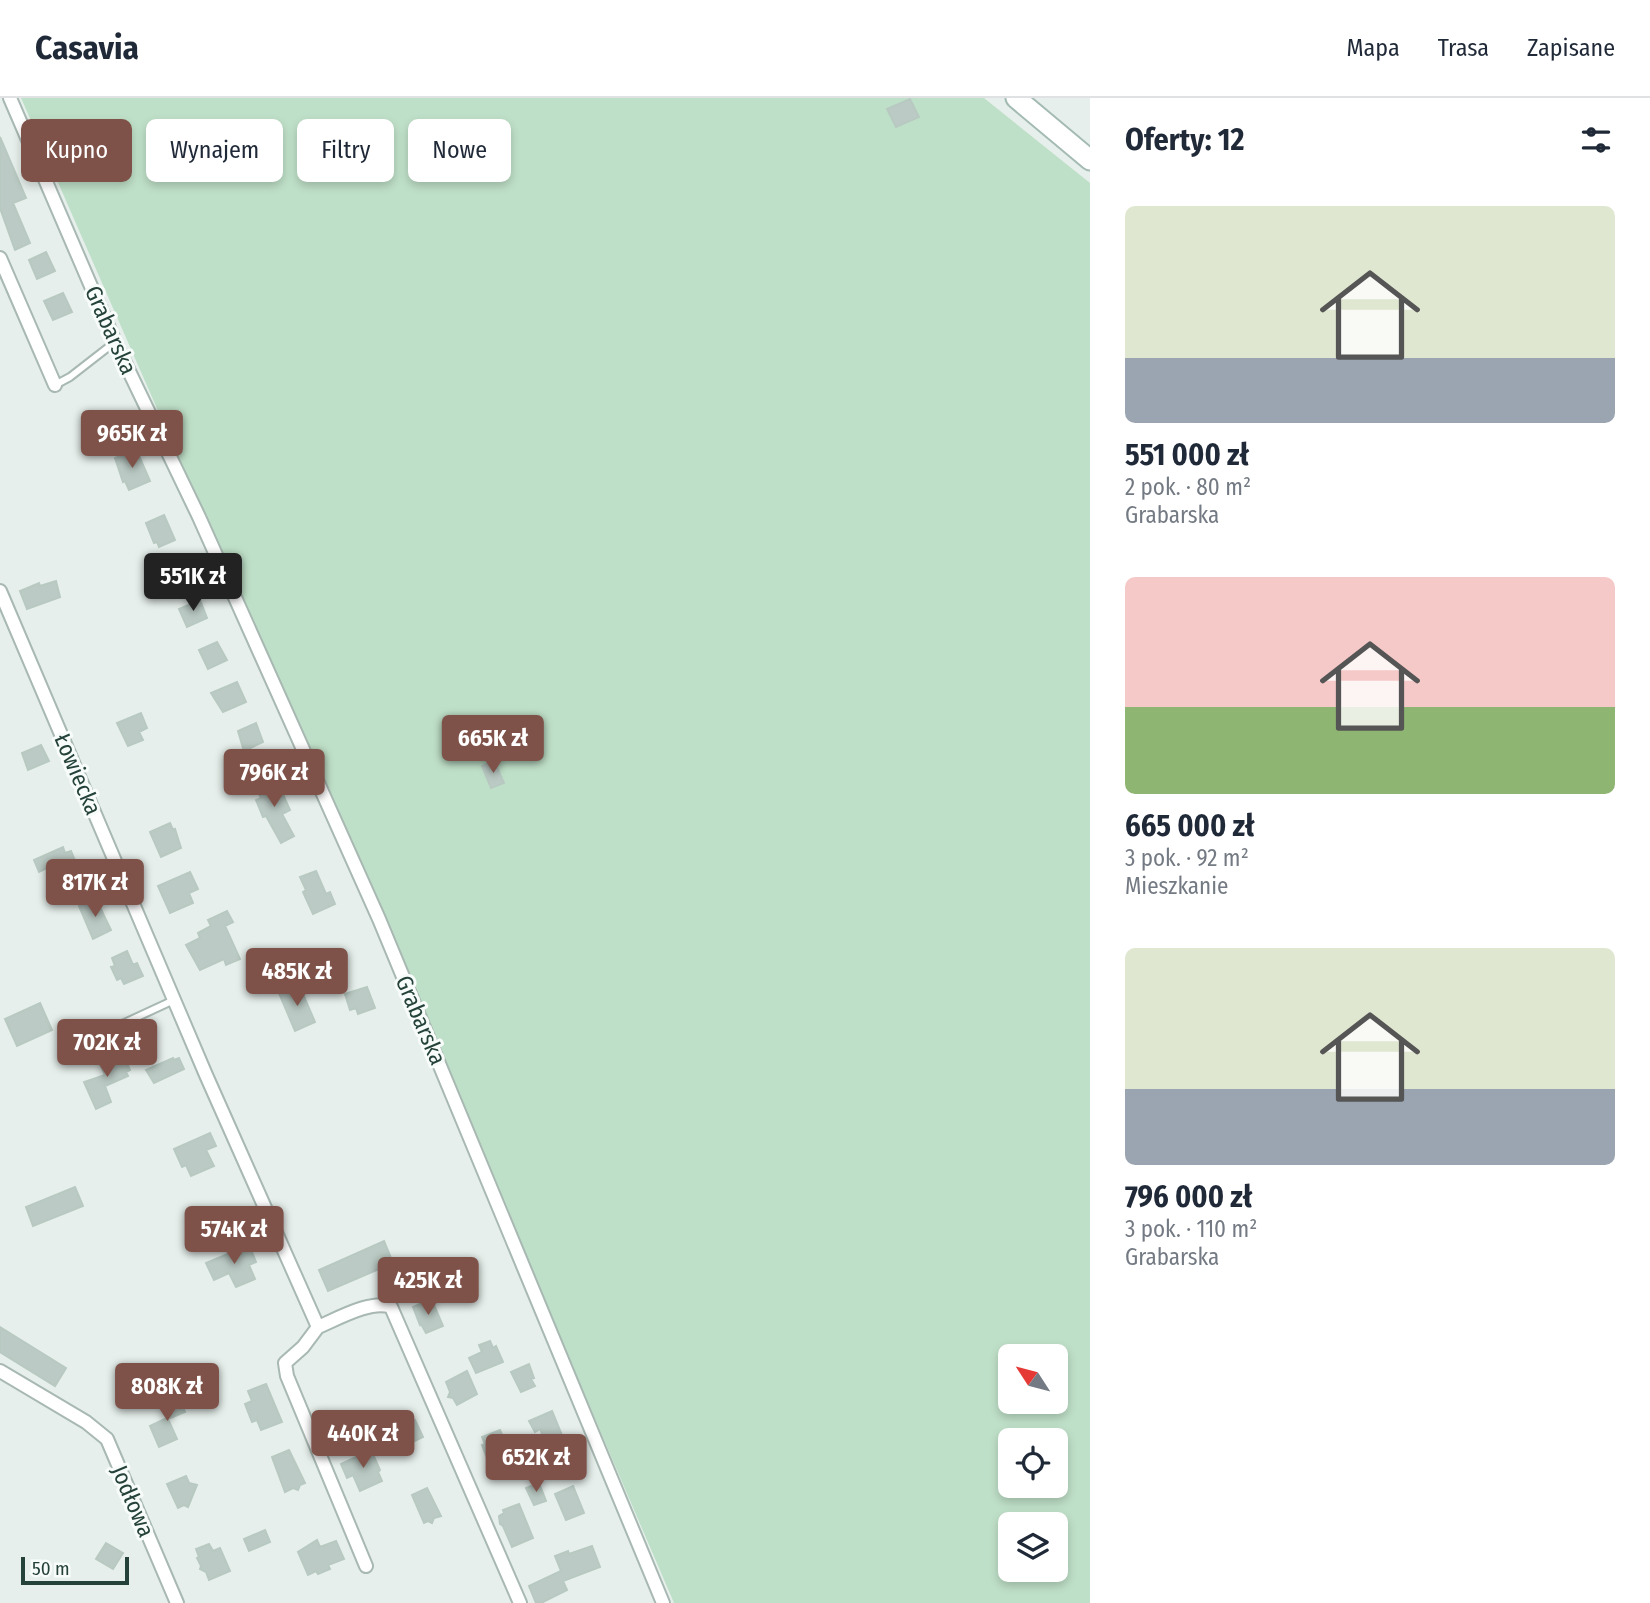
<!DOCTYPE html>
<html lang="pl">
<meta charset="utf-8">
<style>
:root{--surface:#fff;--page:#f6f6f7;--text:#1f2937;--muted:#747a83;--line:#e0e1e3;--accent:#7f5249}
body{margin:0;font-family:"Fira Sans Condensed",sans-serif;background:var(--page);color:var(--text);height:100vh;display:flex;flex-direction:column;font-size:26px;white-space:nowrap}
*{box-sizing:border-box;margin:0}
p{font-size:23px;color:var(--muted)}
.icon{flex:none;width:38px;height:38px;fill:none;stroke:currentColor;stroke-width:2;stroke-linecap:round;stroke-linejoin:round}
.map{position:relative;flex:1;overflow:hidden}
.panel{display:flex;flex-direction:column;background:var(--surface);width:560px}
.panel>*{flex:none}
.guide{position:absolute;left:21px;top:21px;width:665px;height:63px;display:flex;gap:14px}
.needle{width:46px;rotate:306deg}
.fabs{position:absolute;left:998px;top:1246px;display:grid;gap:14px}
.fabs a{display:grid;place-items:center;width:70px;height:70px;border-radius:10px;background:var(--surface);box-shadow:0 4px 10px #0003;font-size:35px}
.scale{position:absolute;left:21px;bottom:18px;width:108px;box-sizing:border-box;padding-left:7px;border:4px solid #24423a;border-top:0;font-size:19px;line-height:24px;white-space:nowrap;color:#24423a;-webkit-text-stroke:5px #f7fbf9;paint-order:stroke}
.price{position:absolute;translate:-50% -60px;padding:0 16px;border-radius:7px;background:var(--accent);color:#fff;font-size:23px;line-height:46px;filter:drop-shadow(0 2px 4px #0008)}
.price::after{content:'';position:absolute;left:50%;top:42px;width:21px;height:16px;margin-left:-10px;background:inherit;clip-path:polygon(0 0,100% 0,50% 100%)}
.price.active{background:#222;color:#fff}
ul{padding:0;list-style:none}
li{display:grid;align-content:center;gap:14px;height:371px;padding:0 35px}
li span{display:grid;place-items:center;height:217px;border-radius:10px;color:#555}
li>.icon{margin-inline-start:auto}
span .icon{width:126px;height:126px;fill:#fffc;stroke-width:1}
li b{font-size:30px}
h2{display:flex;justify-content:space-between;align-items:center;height:84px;padding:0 35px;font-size:30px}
.pill{padding:0 24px;border-radius:10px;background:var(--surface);box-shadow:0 4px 10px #0003;font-size:24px;line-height:63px}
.pill.active{background:var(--accent);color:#fff}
header{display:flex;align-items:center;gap:42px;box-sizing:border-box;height:98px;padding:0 35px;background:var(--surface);border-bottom:2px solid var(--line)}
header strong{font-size:33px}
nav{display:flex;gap:38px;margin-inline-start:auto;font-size:24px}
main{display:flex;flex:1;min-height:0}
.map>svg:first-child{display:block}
</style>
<header>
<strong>Casavia</strong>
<nav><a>Mapa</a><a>Trasa</a><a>Zapisane</a></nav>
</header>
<main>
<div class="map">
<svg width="1090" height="1505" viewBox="0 0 1090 1505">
<rect width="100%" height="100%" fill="#e6efeb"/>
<path fill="#bfe0c8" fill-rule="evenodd" d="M21 0H984L1090 85V1505H674L374 806ZM1010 1258H1055V1304H1010ZM1010 1342H1055V1388H1010ZM1010 1426H1055V1472H1010Z"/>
<path fill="#bbcac4" stroke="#b8c9c2" stroke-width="2" d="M910 1 919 19 896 29 887 11Z
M0 39 26 100 13 105 30 145 15 152 0 110Z
M46 154 55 173 37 181 29 162Z
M63 195 72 214 53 222 44 203Z
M136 351 150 383 129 392 125 383 123 384 115 360Z
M164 417 175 442 159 449 157 444 154 445 146 425Z
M56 483 60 499 27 511 20 493 39 485 40 488Z
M200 502 207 520 187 529 179 511Z
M217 544 227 562 208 571 199 552Z
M237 584 246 604 223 614 211 595Z
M141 615 147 630 139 634 143 642 128 648 117 625Z
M256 625 263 644 244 653 238 633Z
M41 647 49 663 28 672 22 655Z
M494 663 504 685 491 690 482 668Z
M270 681 275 694 281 692 290 712 282 716 294 738 281 745 266 718 263 719 256 702 261 700 255 687Z
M170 725 173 732 175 731 181 750 161 759 150 734Z
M63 749 65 755 71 753 79 772 64 779 61 773 50 778 47 770 39 774 34 762Z
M316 773 326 796 330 794 335 806 313 816 303 794 306 792 300 779Z
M190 774 198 791 189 795 193 805 170 815 158 788Z
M96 801 111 832 93 841 79 808Z
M227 813 233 824 225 828 240 861 226 867 224 861 200 872 186 847 200 840 198 835 211 828 208 822Z
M127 853 133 867 137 865 143 878 124 886 121 880 117 882 111 869 115 868 112 860Z
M299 887 315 924 295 933 279 895Z
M367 889 375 910 358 916 356 910 350 912 345 896Z
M40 905 52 932 17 948 5 921Z
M122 954 130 972 126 974 128 978 105 988 111 1004 96 1011 84 984 105 977 99 964Z
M173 960 174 962 179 960 184 971 154 985 146 972Z
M210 1035 216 1048 206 1052 214 1068 191 1078 186 1067 182 1069 174 1051Z
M75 1089 83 1108 33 1128 26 1109Z
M384 1143 393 1165 328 1193 319 1172Z
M249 1147 256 1164 249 1167 255 1181 236 1189 229 1175 214 1182 206 1165Z
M424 1204 426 1210 434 1207 443 1228 426 1235 421 1226 420 1227 413 1209Z
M0 1229 66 1270 55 1288 0 1254Z
M490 1243 493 1250 496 1248 503 1264 476 1275 469 1260 482 1254 479 1247Z
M529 1266 534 1280 531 1281 535 1288 521 1294 511 1274Z
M467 1273 477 1296 457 1307 453 1300 448 1299 450 1294 446 1284Z
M266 1286 282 1324 261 1332 257 1322 252 1324 245 1306 252 1303 248 1293Z
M179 1299 185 1314 168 1321 177 1341 159 1349 150 1328 167 1320 163 1307Z
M552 1313 566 1347 550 1354 540 1331 535 1334 529 1323Z
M415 1322 423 1339 400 1350 392 1332Z
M500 1332 512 1361 491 1370 482 1347 485 1346 482 1339Z
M289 1352 305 1385 300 1387 298 1392 293 1390 285 1394 272 1359Z
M371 1352 380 1372 378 1374 382 1383 360 1393 353 1377 347 1380 341 1366Z
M186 1378 189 1385 197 1387 188 1409 184 1407 178 1410 167 1386Z
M539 1385 546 1403 534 1407 526 1390Z
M573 1388 584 1415 566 1422 555 1396Z
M427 1390 441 1418 434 1420 432 1425 428 1423 424 1425 412 1397Z
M519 1406 533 1440 512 1449 503 1428 500 1426 499 1418 504 1415 503 1412Z
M265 1432 270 1444 249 1453 244 1441Z
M317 1442 320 1449 336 1443 344 1461 328 1467 330 1471 318 1476 316 1473 308 1477 298 1454Z
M106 1445 123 1455 113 1471 96 1461Z
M209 1446 213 1453 220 1450 230 1473 209 1482 206 1474 200 1471 201 1468 197 1460 199 1459 196 1451Z
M592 1448 600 1469 563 1483 567 1492 541 1505H536L529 1488 561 1473 555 1458 568 1453 569 1456Z"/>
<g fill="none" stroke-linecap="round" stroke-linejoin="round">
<g stroke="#a8b8b2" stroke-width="10">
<path id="service" d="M55 287 70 279 115 244
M79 946 174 902"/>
</g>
<g stroke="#a8b8b2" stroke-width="16">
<path id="minor" d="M10 0 115 244 199 419 379 821 663 1505
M0 160 55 287
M0 493 206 977 318 1229 303 1249 285 1265 287 1278 366 1468
M318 1229C337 1221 372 1201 391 1209L520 1505
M0 1273 86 1324 107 1341 177 1505"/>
</g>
<g stroke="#a4bbb3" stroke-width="23">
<path id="secondary" d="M1016 0 1090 62"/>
</g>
<use href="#service" stroke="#fff" stroke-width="6"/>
<use href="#minor" stroke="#fff" stroke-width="12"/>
<use href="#secondary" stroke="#fff" stroke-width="19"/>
</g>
<g text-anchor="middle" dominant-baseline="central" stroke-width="6" stroke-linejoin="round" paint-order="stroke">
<g font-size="23" fill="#24423a" stroke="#f7fbf9">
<text transform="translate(111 232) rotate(66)">Grabarska</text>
<text transform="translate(78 676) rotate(67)">Łowiecka</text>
<text transform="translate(421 922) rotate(67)">Grabarska</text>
<text transform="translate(133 1403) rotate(67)">Jodłowa</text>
</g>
</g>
</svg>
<div class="fabs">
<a><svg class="needle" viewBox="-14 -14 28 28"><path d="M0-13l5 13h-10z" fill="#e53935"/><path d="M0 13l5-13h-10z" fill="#747a83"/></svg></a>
<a><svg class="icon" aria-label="locate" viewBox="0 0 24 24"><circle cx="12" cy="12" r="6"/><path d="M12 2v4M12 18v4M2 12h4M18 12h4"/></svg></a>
<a><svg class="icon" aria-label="layers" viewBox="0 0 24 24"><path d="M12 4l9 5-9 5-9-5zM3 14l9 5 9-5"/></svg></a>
</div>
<div class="scale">50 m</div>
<b class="price" style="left:132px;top:372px">965K zł</b>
<b class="price active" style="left:193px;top:515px">551K zł</b>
<b class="price" style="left:493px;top:677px">665K zł</b>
<b class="price" style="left:274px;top:711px">796K zł</b>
<b class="price" style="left:95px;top:821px">817K zł</b>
<b class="price" style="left:297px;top:910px">485K zł</b>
<b class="price" style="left:107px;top:981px">702K zł</b>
<b class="price" style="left:234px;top:1168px">574K zł</b>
<b class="price" style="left:428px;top:1219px">425K zł</b>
<b class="price" style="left:167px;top:1325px">808K zł</b>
<b class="price" style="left:363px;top:1372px">440K zł</b>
<b class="price" style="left:536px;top:1396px">652K zł</b>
<div class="guide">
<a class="pill active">Kupno</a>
<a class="pill">Wynajem</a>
<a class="pill">Filtry</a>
<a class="pill">Nowe</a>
</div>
</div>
<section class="panel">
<h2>Oferty: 12<svg class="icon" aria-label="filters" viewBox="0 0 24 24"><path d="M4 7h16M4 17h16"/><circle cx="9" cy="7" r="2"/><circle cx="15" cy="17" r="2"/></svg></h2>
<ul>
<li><span style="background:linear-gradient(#dfe7d0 70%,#9aa5b1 0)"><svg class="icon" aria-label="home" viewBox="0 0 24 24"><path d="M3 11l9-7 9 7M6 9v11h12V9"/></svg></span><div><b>551 000 zł</b><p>2 pok. · 80 m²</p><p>Grabarska</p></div></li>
<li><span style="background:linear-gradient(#f6c9c9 60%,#8fb573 0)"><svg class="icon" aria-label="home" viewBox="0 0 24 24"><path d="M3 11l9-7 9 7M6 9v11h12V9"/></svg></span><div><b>665 000 zł</b><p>3 pok. · 92 m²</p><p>Mieszkanie</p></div></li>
<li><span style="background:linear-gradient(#dfe7d0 65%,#9aa5b1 0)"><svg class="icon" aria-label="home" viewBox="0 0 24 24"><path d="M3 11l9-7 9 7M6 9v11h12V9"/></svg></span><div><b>796 000 zł</b><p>3 pok. · 110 m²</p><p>Grabarska</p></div></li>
</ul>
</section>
</main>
